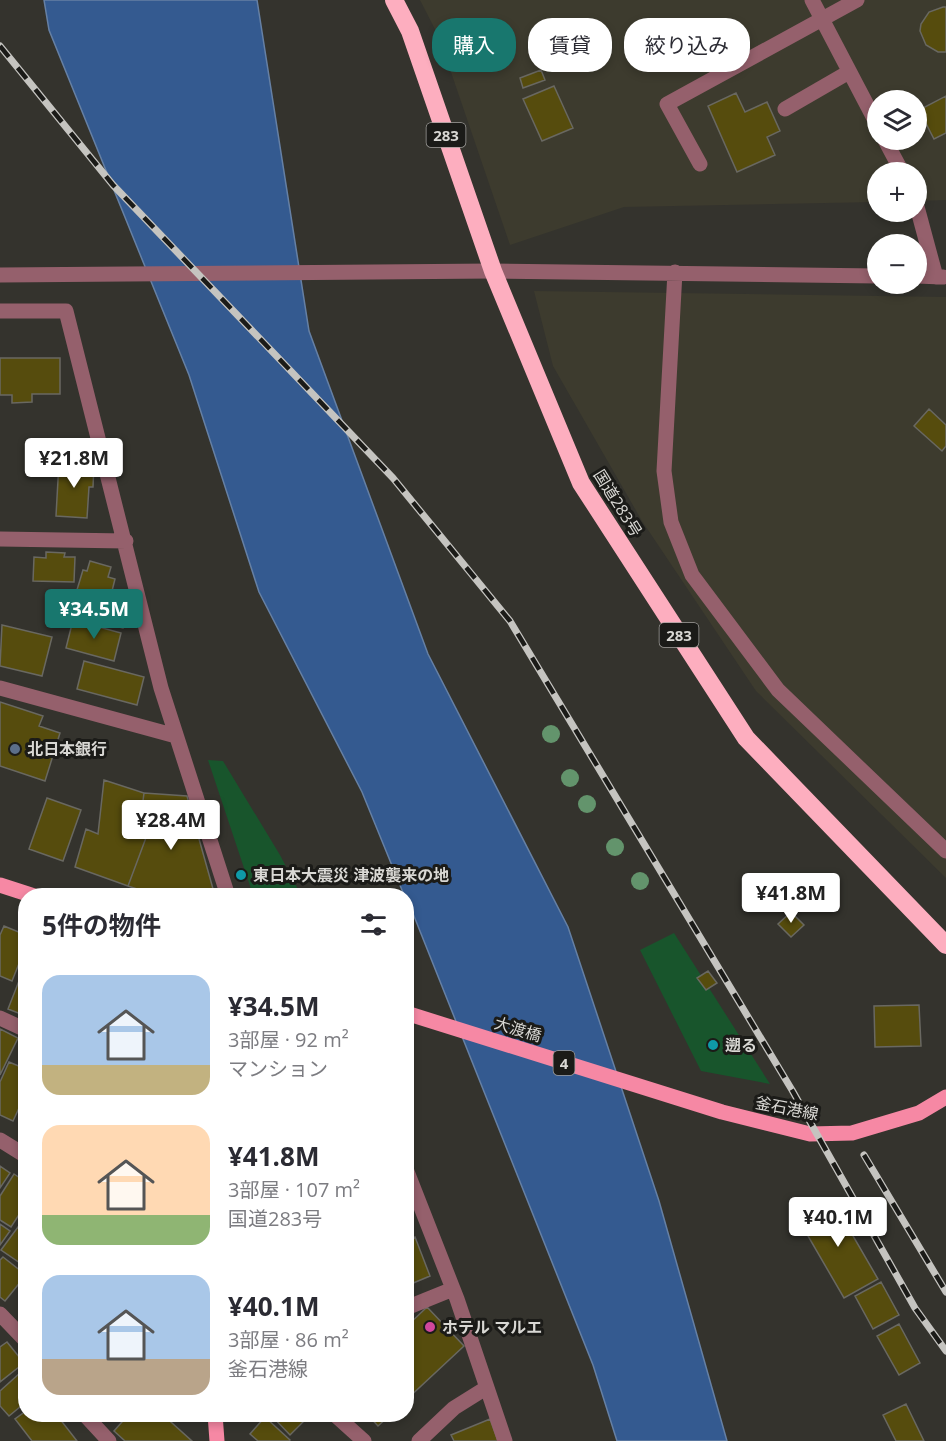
<!DOCTYPE html>
<html lang="ja">
<meta charset="utf-8">
<style>
:root{--surface:#fff;--page:#f7f7f7;--text:#2b2b33;--muted:#7c7c81;--accent:#18776e}
body{margin:0;font-family:"Open Sans","Noto Sans JP",sans-serif;background:var(--page);color:var(--text);height:100vh;display:flex;flex-direction:column;font-size:22px;white-space:nowrap}
*{box-sizing:border-box;margin:0}
p{font-size:20px;color:var(--muted)}
.icon{flex:none;width:33px;height:33px;fill:none;stroke:currentColor;stroke-width:2;stroke-linecap:round;stroke-linejoin:round}
.map{position:relative;flex:1;overflow:hidden}
.panel{position:absolute;left:18px;top:888px;width:396px;height:534px;display:flex;flex-direction:column;background:var(--surface);border-radius:24px;box-shadow:0 3px 9px #0003}
.panel>*{flex:none}
.hud{position:absolute;left:432px;top:18px;width:423px;height:54px;display:flex;gap:12px}
.buttons{position:absolute;left:867px;top:90px;display:grid;gap:12px}
.buttons a{display:grid;place-items:center;width:60px;height:60px;border-radius:50%;background:var(--surface);box-shadow:0 3px 9px #0003;font-size:30px}
.price{position:absolute;translate:-50% -51px;padding:0 14px;border-radius:6px;background:#fff;color:#222;font-size:20px;line-height:39px;filter:drop-shadow(0 2px 3px #0008)}
.price::after{content:'';position:absolute;left:50%;top:36px;width:18px;height:14px;margin-left:-9px;background:inherit;clip-path:polygon(0 0,100% 0,50% 100%)}
.price.selected{background:var(--accent);color:#fff}
ul{padding:0;list-style:none}
li{display:flex;align-items:center;gap:18px;height:150px;padding:0 24px}
li span{display:grid;place-items:center;flex:none;width:168px;height:120px;border-radius:18px;color:#555}
li>.icon{margin-inline-start:auto}
span .icon{width:72px;height:72px;fill:#fffc;stroke-width:1}
li b{font-size:26px}
h2{display:flex;justify-content:space-between;align-items:center;height:72px;padding:0 24px;font-size:26px}
.chip{padding:0 21px;border-radius:24px;background:var(--surface);box-shadow:0 3px 9px #0003;font-size:21px;line-height:54px}
.chip.selected{background:var(--accent);color:#fff}
.map>svg:first-child{display:block}
</style>
<div class="map">
<svg width="946" height="1441" viewBox="0 0 946 1441">
<rect width="100%" height="100%" fill="#34332d"/>
<path fill="#3d3b2e" fill-rule="evenodd" d="M420 0H946V200L917 201 916 172H878L877 202 624 207 510 245 439 37ZM878 100H916V140H878Z
M534 291 946 297V878L756 691 642 521 553 366Z"/>
<path fill="#18552c" d="M208 760 223 761 280 855 301 895H253Z
M674 933 770 1084 701 1071 640 950Z"/>
<path fill="#345a90" stroke="#6680a4" stroke-width="1.5" d="M44 0H257L309 331 428 654 568 927 659 1201 727 1441H617L593 1365 406 896 404 895 362 792 259 592 189 375 49 30Z"/>
<path fill="#564c0d" stroke="#696861" stroke-width="1.5" d="M943 7H946V52H938L926 45 920 31 921 24 929 12Z
M541 70 545 80 523 88 520 78Z
M554 86 573 128 542 141 523 99Z
M736 93 745 112 767 102 780 131 767 137 775 155 737 172 708 106Z
M946 96V133L934 139 919 110Z
M0 358H60V394H32V402L12 403V395H0Z
M929 409 946 425V446L942 451 914 426Z
M59 462 94 464 93 487H89L87 518 56 516Z
M46 552 65 553 64 557H75L74 582 33 581 34 557 46 558Z
M90 561 111 567 108 577 115 579 112 591 118 593 117 605 126 608 127 613 123 628 70 613 83 570 87 571Z
M73 620 121 633 114 661 66 648Z
M2 625 52 637 42 676 0 666Z
M84 661 144 677 137 705 77 689Z
M0 702 43 716 39 726 60 733 45 781 0 766Z
M104 780 144 793 140 824 150 827 128 886 75 867 86 829 98 834Z
M144 793 187 796 215 896H158L128 886 150 827 140 824Z
M47 798 81 810 63 861 29 849Z
M791 912 804 925 791 937 778 924Z
M4 926 26 935V946L12 981 0 976V935Z
M26 963V1016L8 1009Z
M708 971 717 983 706 990 697 978Z
M919 1005 921 1046 875 1047 874 1006Z
M0 1029 18 1038 0 1075Z
M9 1062 26 1069V1093L13 1121 0 1115V1082Z
M0 1166 10 1173 0 1188Z
M14 1174 26 1182V1204L11 1227 0 1220V1196Z
M831 1198 878 1279 844 1298 797 1217Z
M0 1224 10 1231 0 1245Z
M18 1227 26 1232V1267L1 1250Z
M415 1237 430 1276 406 1286V1241Z
M3 1257 26 1275 5 1301 0 1297V1260Z
M881 1282 899 1315 873 1329 855 1296Z
M427 1307 464 1346 406 1400V1327Z
M899 1324 920 1363 899 1375 877 1336Z
M7 1342 24 1363 0 1382V1347Z
M20 1373 26 1379V1402L9 1416 0 1406V1391Z
M906 1404 924 1441H896L883 1415Z
M26 1411V1414H56L77 1441H32L15 1419Z
M129 1414H162L192 1441H125L114 1431Z
M270 1414H310V1415L290 1435Z
M367 1414H391L378 1426Z
M265 1417 290 1440 289 1441H258L250 1434Z
M490 1419 498 1441H454L451 1435Z"/>
<g fill="none" stroke-linecap="round" stroke-linejoin="round">
<path stroke="#95606c" stroke-width="15" d="M812 0 878 126
M785 109 849 72
M885 140 902 172
M700 164 667 104 857 0
M916 203 936 277
M675 272 664 471 671 522 692 575 778 690 946 851
M0 275 493 271 878 276
M916 276 943 277
M0 311H66L161 688 228 896
M0 539 126 541
M0 688 176 736
M0 1018 26 1030
M0 1140 26 1156
M406 1169 457 1299 505 1441
M406 1308 453 1289
M0 1314 26 1341
M84 1414 109 1441
M334 1414 364 1441
M419 1441 454 1408 486 1388"/>
<path stroke="#f688a4" stroke-width="15" d="M0 885 34 896
M406 1013 722 1112 810 1134 852 1133 919 1113 946 1097
M215 1414 217 1441"/>
<path stroke="#fdaebf" stroke-width="18" d="M394 0 410 31 493 271 581 483 746 738 946 945"/>
<g stroke="#c5c4c0" stroke-width="7">
<path id="rail" d="M0 46 113 185 393 478 510 621 792 1090 915 1308 946 1351
M864 1155 946 1292"/>
</g>
<use href="#rail" stroke="#1b1b18" stroke-width="4.5" stroke-dasharray="14" stroke-linecap="butt"/>
</g>
<g fill="#63946c">
<circle cx="551" cy="734" r="9"/>
<circle cx="570" cy="778" r="9"/>
<circle cx="587" cy="804" r="9"/>
<circle cx="615" cy="847" r="9"/>
<circle cx="640" cy="881" r="9"/>
</g>
<circle fill="#5c6f8a" stroke="#1b1b18" stroke-width="2" cx="15" cy="749" r="6"/>
<g fill="#0f9aa8" stroke="#1b1b18" stroke-width="2">
<circle cx="241" cy="875" r="6"/>
<circle cx="713" cy="1045" r="6"/>
</g>
<circle fill="#d1479c" stroke="#1b1b18" stroke-width="2" cx="430" cy="1327" r="6"/>
<g text-anchor="middle" dominant-baseline="central" stroke-width="6" stroke-linejoin="round" paint-order="stroke">
<g fill="#1b1b18" stroke="#a09f9c" stroke-width="1.5">
<rect x="426.5" y="123" width="39" height="24" rx="4.5"/>
<rect x="659.5" y="623" width="39" height="24" rx="4.5"/>
<rect x="553.5" y="1051" width="21" height="24" rx="4.5"/>
</g>
<g font-size="15" font-weight="bold" fill="#d9d8d4">
<text x="446" y="135">283</text>
<text x="679" y="635">283</text>
<text x="564" y="1063">4</text>
</g>
<g font-size="16" fill="#d9d8d4" stroke="#1b1b18">
<text transform="translate(618 503) rotate(58)">国道283号</text>
<text transform="translate(518 1029) rotate(17)">大渡橋</text>
<text transform="translate(787 1108) rotate(11)">釜石港線</text>
</g>
<g font-size="16" font-weight="bold" fill="#d9d8d4" stroke="#1b1b18" text-anchor="start">
<text x="27" y="749">北日本銀行</text>
<text x="253" y="875">東日本大震災 津波襲来の地</text>
<text x="725" y="1045">遡る</text>
<text x="442" y="1327">ホテル マルエ</text>
</g>
</g>
</svg>
<div class="buttons">
<a><svg class="icon" aria-label="layers" viewBox="0 0 24 24"><path d="M12 4l9 5-9 5-9-5zM3 14l9 5 9-5"/></svg></a>
<a>+</a>
<a>−</a>
</div>
<b class="price" style="left:74px;top:489px">¥21.8M</b>
<b class="price selected" style="left:94px;top:640px">¥34.5M</b>
<b class="price" style="left:171px;top:851px">¥28.4M</b>
<b class="price" style="left:791px;top:924px">¥41.8M</b>
<b class="price" style="left:838px;top:1248px">¥40.1M</b>
<div class="hud">
<a class="chip selected">購入</a>
<a class="chip">賃貸</a>
<a class="chip">絞り込み</a>
</div>
<section class="panel">
<h2>5件の物件<svg class="icon" aria-label="filters" viewBox="0 0 24 24"><path d="M4 7h16M4 17h16"/><circle cx="9" cy="7" r="2"/><circle cx="15" cy="17" r="2"/></svg></h2>
<ul>
<li><span style="background:linear-gradient(#a9c7e8 75%,#c2b280 0)"><svg class="icon" aria-label="home" viewBox="0 0 24 24"><path d="M3 11l9-7 9 7M6 9v11h12V9"/></svg></span><div><b>¥34.5M</b><p>3部屋 · 92 m²</p><p>マンション</p></div></li>
<li><span style="background:linear-gradient(#ffd9b3 75%,#8fb573 0)"><svg class="icon" aria-label="home" viewBox="0 0 24 24"><path d="M3 11l9-7 9 7M6 9v11h12V9"/></svg></span><div><b>¥41.8M</b><p>3部屋 · 107 m²</p><p>国道283号</p></div></li>
<li><span style="background:linear-gradient(#a9c7e8 70%,#b9a48a 0)"><svg class="icon" aria-label="home" viewBox="0 0 24 24"><path d="M3 11l9-7 9 7M6 9v11h12V9"/></svg></span><div><b>¥40.1M</b><p>3部屋 · 86 m²</p><p>釜石港線</p></div></li>
</ul>
</section>
</div>
